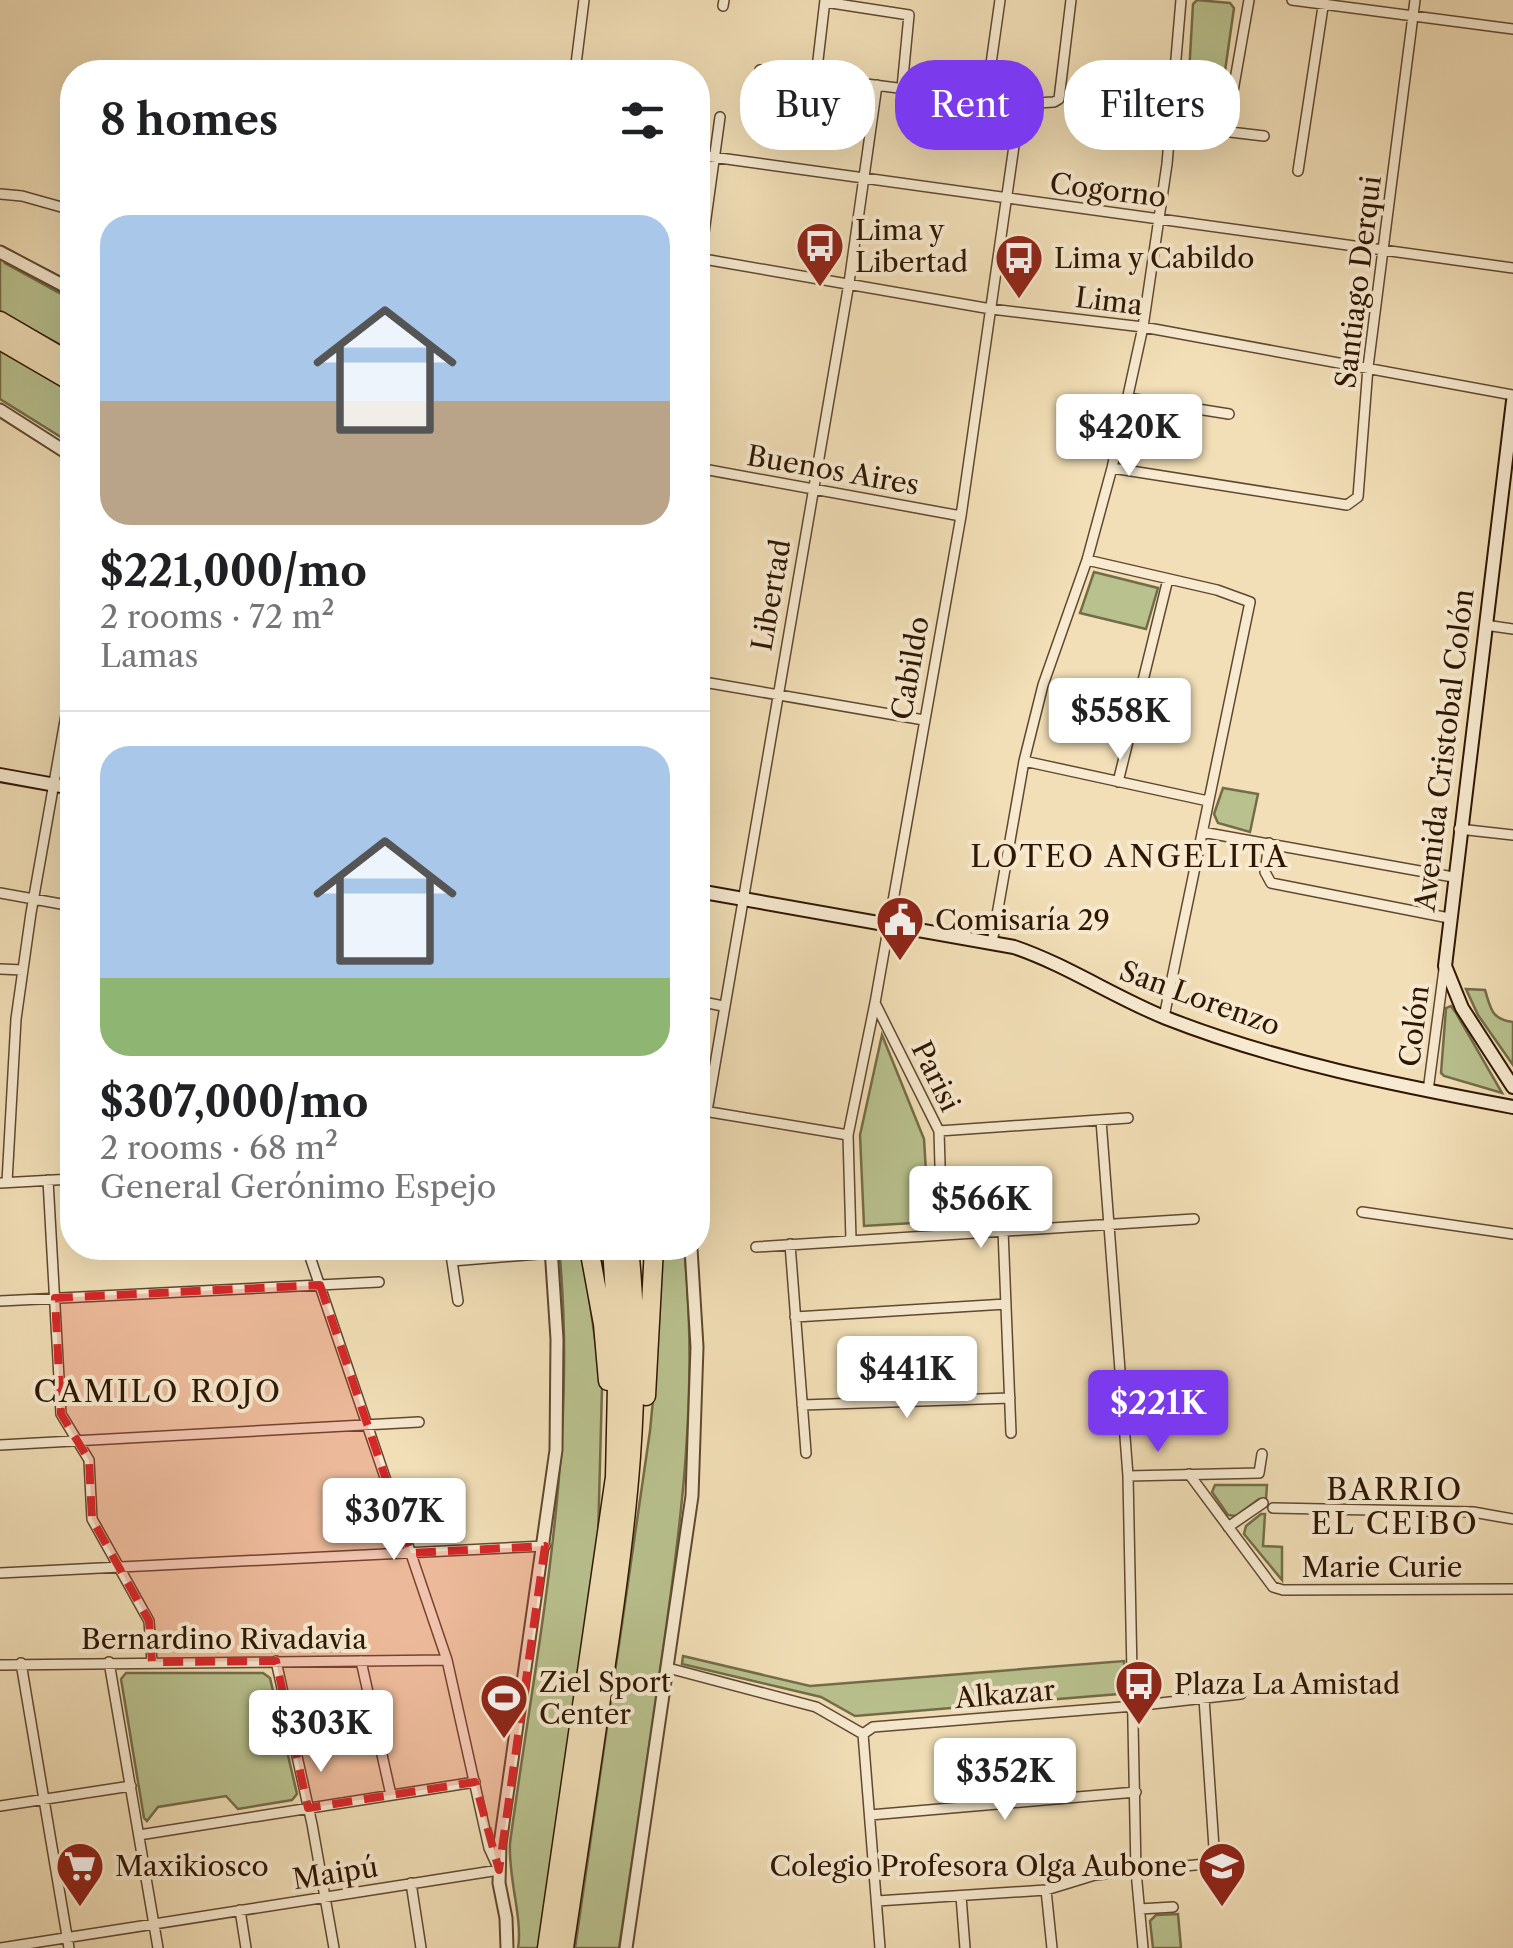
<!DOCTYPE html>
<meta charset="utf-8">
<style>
:root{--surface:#fff;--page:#f6f6f6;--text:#202124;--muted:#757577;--line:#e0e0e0;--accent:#7c3aed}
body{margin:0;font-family:"Libre Caslon Text",serif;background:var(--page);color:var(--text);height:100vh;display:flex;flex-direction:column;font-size:38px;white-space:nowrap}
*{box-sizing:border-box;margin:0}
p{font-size:32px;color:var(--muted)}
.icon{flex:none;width:55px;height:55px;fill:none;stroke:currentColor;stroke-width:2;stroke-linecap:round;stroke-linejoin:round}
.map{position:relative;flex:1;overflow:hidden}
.panel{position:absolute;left:60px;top:60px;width:650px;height:1200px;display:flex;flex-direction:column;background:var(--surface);border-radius:40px;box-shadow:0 10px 40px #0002}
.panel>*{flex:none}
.top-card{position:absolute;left:740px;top:60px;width:622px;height:90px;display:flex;gap:20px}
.price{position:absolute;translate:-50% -85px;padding:0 22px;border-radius:10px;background:#fff;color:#222;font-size:32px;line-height:65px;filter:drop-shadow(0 2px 5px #0008)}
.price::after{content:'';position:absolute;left:50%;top:60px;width:30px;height:22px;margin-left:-15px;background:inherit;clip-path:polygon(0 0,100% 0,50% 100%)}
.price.active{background:var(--accent);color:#fff}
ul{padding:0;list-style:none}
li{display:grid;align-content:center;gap:20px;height:530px;padding:0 40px}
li+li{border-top:2px solid var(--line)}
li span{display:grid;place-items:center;height:310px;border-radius:30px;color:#555}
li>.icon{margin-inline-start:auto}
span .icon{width:180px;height:180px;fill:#fffc;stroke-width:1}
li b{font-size:42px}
h2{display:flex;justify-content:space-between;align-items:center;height:120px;padding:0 40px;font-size:42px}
.pill{padding:0 35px;border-radius:40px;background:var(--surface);box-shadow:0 10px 40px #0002;font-size:35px;line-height:90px}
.pill.active{background:var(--accent);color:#fff}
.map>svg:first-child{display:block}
</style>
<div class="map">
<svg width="1513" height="1948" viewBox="0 0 1513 1948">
<rect width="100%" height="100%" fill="#f2dfb7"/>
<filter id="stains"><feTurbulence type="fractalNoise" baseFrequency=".002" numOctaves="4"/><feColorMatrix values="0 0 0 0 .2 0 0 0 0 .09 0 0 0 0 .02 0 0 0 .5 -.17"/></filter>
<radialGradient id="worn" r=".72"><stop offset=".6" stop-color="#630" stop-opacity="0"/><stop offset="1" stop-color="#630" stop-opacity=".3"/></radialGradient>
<path fill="#b9c28f" stroke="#746c48" stroke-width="2.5" d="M1197 0 1230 3 1234 8 1219 113 1212 117 1192 116 1187 109 1193 4Z
M0 257 6 259 5 263 72 300V351L0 312Z
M0 350 72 392V444L0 399Z
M1094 572 1158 588 1146 629 1080 613Z
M1223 788 1258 794 1250 832 1218 823 1214 814Z
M1466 989 1485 990C1491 1009 1491 1019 1513 1022V1065L1478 1015Z
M1451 1006 1456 1013 1502 1093 1444 1076 1441 1073 1446 1008Z
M882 1035 924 1139 929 1222 864 1226 860 1135Z
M559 1248H582L602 1388 598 1539 539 1948H518C523 1919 508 1878 510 1843 537 1643 579 1450 559 1248Z
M661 1248H684C699 1390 681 1529 660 1670 647 1763 633 1855 619 1948H575L650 1431 656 1368Z
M1215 1485H1267L1266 1499H1259L1236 1516 1228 1515 1212 1492Z
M1261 1514H1265L1263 1546 1282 1547V1580L1244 1534 1246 1526Z
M683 1656 810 1686 1124 1661 1125 1688 1119 1694 855 1716 821 1697 682 1664Z
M126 1673H263L270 1678 297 1794 292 1800 238 1809 226 1796 158 1807 147 1821 144 1818 121 1679Z
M1178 1914 1181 1948H1153L1150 1921 1156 1915Z"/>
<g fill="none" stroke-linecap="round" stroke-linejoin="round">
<g stroke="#60482f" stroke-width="12">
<path id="minor" d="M1292 0 1513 29
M825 2 909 15 902 88
M723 6 724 0
M760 70 1020 104 1054 102 1059 99 1071 0
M575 72 584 0
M816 77 825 0
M986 99 1000 0
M1171 125 1264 136
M1226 131 1249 0
M698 155 1513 268
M1298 171 1324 0
M0 194 22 196 72 210
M698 258 991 309 1143 327 1513 395
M698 276 720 117
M1128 398 1229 414
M698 468 961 516
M1112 468 1347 505 1358 497 1368 367 1415 0
M1087 560 1217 590 1250 602 1164 1017
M1485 625 1513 629
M698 681 924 720
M1024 761 1208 801
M1118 782 1168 579
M1459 829 1513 835
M1202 832 1453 877
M1269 843 1265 872 1271 883 1449 918
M0 893 72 906
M992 943 1024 761 1043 685 1087 560 1112 468 1143 327 1167 164 1181 0
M0 969 23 970
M698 1001 723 1006
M875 1003 939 1131 942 1234
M1428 1091 1444 969
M698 1110 848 1135
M707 1111 849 283 877 85
M1101 1120 1128 1476 1136 1871 1143 1948
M939 1131 1128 1118
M48 1180 61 1414 89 1460 92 1519 149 1621 152 1662
M7 1182 16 1019 31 913 72 681
M0 1183 72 1179
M1362 1212 1513 1234
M1003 1230 1011 1433
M851 1240 848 1135 875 1003 961 516 1020 104
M790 1244 806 1453
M756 1247 1194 1219
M450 1248 458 1301
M452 1261 551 1253
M0 1301 379 1282
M795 1317 1006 1304
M802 1405 1010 1398
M0 1445 419 1422
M1189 1474 1273 1587 1283 1590 1513 1589
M1128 1476 1259 1473 1262 1454
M1273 1508 1473 1512 1513 1519
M1228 1527 1263 1503
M0 1573 545 1546
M276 1661 312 1824 334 1948
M361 1661 391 1795
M109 1662 158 1948
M21 1663 69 1948
M0 1665 447 1660
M668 1668 816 1707 863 1734
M863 1734 873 1727 1134 1706 1241 1694
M863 1734 880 1948
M0 1806 131 1786
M870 1815 1136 1792
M139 1835 475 1782
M411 1883 421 1948
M1046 1890 1052 1948
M961 1896 965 1948
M877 1901 1046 1890 1095 1875 1215 1863 1204 1698
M1140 1909 1173 1907
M240 1910 246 1948
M1 1948 499 1870 489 1848 447 1660 307 1248"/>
</g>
<g stroke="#60482f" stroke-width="15">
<path id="tertiary" d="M0 252 72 290
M0 410 72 456
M507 1948 506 1918 499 1883 500 1844 556 1450 557 1339 551 1248
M626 1948 692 1496 697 1347 691 1248"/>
</g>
<g stroke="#2f1602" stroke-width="16">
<path id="secondary" d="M1513 401 1445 966 1462 1008 1513 1087
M0 775 72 788
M698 891 1014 947C1067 965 1114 997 1166 1018 1278 1062 1396 1085 1513 1107"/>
</g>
<g stroke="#2f1602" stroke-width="21">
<path id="motorway" d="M0 321 72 363
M0 340 72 382
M589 1248 603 1324 608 1381
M646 1396 654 1248
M547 1948 615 1477 618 1341 612 1248
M564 1948C578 1853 593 1758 606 1663 627 1524 644 1388 629 1248"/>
</g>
<use href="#minor" stroke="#f7ead0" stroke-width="9"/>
<use href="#tertiary" stroke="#f7ead0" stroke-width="11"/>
<use href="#secondary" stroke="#f7ead0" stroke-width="12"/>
<use href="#motorway" stroke="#f2dfb7" stroke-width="18"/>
</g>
<path fill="#d62828" fill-opacity="0.2" stroke="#d62828" stroke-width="8" stroke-dasharray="20 12" stroke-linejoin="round" d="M320 1285 411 1553 545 1546 499 1870 475 1782 308 1808 276 1661 152 1662 149 1621 92 1519 89 1460 61 1414 55 1298Z"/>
<defs>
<g id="bus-pin" transform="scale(2.5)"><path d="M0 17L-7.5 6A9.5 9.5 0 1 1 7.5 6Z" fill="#8f2418" stroke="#f7ead0"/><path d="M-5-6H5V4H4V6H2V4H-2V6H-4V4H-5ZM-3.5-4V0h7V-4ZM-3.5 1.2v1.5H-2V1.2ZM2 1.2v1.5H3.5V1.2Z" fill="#fff"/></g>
<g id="civic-pin" transform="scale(2.5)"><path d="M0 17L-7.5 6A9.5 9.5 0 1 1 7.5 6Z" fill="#8f2418" stroke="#f7ead0"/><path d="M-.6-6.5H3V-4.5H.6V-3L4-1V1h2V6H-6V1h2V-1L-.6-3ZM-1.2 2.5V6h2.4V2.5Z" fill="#fff"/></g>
<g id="stadium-pin" transform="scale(2.5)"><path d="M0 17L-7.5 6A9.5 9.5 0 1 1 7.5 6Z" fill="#8f2418" stroke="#f7ead0"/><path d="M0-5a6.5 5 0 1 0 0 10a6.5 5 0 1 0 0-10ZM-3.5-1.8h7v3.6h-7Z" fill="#fff"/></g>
<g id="supermarket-pin" transform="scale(2.5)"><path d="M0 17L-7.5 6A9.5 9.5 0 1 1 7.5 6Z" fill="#8f2418" stroke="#f7ead0"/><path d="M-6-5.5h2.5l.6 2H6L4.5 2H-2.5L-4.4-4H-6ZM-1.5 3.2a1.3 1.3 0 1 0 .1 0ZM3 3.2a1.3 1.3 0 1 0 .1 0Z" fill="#fff"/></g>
<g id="school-pin" transform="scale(2.5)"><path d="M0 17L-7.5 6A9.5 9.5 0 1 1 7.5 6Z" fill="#8f2418" stroke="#f7ead0"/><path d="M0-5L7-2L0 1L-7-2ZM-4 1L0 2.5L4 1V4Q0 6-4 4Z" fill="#fff"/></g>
</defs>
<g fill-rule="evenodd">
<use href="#bus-pin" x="820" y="246"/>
<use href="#bus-pin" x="1019" y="258"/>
<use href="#civic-pin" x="900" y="920"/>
<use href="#bus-pin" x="1139" y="1684"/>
<use href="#stadium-pin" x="504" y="1698"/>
<use href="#supermarket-pin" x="80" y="1866"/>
<use href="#school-pin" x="1222" y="1866"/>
</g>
<g text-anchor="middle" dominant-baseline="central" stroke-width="8" stroke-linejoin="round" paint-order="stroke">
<g font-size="28" fill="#2f1602" stroke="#f7ead0">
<text transform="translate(1108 190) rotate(7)">Cogorno</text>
<text transform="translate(1358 282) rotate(-83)">Santiago Derqui</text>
<text transform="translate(1109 301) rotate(7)">Lima</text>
<text transform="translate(833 470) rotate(10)">Buenos Aires</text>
<text transform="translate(771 595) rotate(-80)">Libertad</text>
<text transform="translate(910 668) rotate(-80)">Cabildo</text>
<text transform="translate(1444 750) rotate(-83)">Avenida Cristobal Colón</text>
<text transform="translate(1200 998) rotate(20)">San Lorenzo</text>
<text transform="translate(1414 1026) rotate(-83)">Colón</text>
<text transform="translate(936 1076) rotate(64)">Parisi</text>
<text x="1382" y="1567">Marie Curie</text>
<text x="224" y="1639">Bernardino Rivadavia</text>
<text transform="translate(1005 1694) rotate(-5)">Alkazar</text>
<text transform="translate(335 1873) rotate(-9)">Maipú</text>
</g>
<g font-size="28" fill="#2f1602" stroke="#f7ead0" text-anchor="start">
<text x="855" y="230">Lima y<tspan x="855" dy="32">Libertad</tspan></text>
<text x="1054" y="258">Lima y Cabildo</text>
<text x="935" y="920">Comisaría 29</text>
<text x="539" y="1682">Ziel Sport<tspan x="539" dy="32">Center</tspan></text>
<text x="1174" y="1684">Plaza La Amistad</text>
<text x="115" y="1866">Maxikiosco</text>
<text x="1187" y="1866" text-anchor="end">Colegio Profesora Olga Aubone</text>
</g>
<g font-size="30" letter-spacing="2.5" fill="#2f1602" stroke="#f7ead0">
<text x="1130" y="856">LOTEO ANGELITA</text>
<text x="158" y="1391">CAMILO ROJO</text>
<text x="1395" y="1489">BARRIO<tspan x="1395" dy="34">EL CEIBO</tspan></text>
</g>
</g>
<rect width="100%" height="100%" filter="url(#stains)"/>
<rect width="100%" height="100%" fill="url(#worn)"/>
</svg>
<b class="price" style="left:1129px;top:479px">$420K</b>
<b class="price" style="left:1120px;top:763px">$558K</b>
<b class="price" style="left:981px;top:1251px">$566K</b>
<b class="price" style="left:907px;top:1421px">$441K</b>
<b class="price active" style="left:1158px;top:1455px">$221K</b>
<b class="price" style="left:394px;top:1563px">$307K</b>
<b class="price" style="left:321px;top:1775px">$303K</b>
<b class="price" style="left:1005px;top:1823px">$352K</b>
<div class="top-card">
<a class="pill">Buy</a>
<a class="pill active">Rent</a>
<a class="pill">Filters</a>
</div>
<section class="panel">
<h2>8 homes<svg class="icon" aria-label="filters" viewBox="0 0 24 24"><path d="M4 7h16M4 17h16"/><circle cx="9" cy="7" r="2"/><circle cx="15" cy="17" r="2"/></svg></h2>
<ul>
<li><span style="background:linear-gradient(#a9c7e8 60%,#b9a48a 0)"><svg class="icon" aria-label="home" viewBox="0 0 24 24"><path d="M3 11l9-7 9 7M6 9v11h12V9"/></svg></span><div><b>$221,000/mo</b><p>2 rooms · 72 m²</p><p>Lamas</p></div></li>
<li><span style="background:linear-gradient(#a9c7e8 75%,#8fb573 0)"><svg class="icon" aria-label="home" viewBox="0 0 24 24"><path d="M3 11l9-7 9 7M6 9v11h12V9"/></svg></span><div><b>$307,000/mo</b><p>2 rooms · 68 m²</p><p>General Gerónimo Espejo</p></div></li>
</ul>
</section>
</div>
